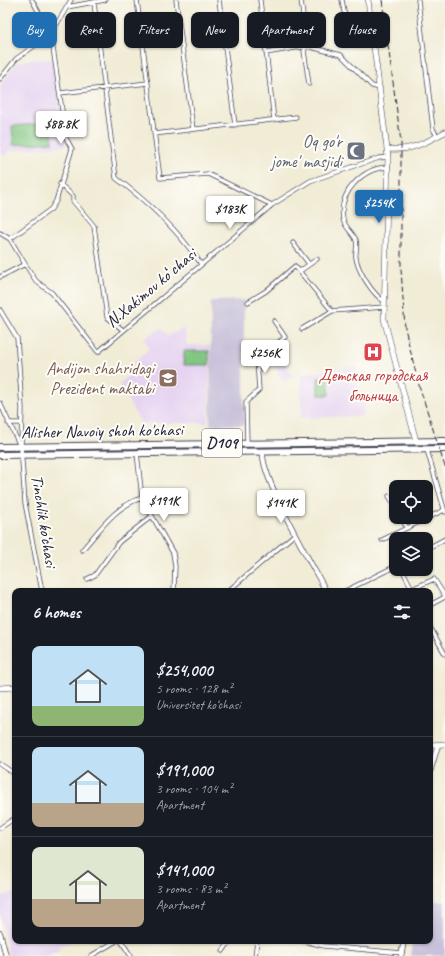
<!DOCTYPE html>
<meta charset="utf-8">
<style>
:root{--surface:#171b24;--page:#242831;--text:#f1f3f6;--muted:#9ea1a6;--line:#363941;--accent:#1f6fb2}
body{margin:0;font-family:Caveat,sans-serif;background:var(--page);color:var(--text);height:100vh;display:flex;flex-direction:column;font-size:15px;white-space:nowrap}
*{box-sizing:border-box;margin:0}
p{font-size:13px;color:var(--muted)}
.icon{flex:none;width:22px;height:22px;fill:none;stroke:currentColor;stroke-width:2;stroke-linecap:round;stroke-linejoin:round}
.map{position:relative;flex:1;overflow:hidden}
.details{position:absolute;left:12px;top:588px;width:421px;height:356px;display:flex;flex-direction:column;background:var(--surface);border-radius:8px;box-shadow:0 1px 3px #0004}
.details>*{flex:none}
.banner{position:absolute;left:12px;top:12px;width:421px;height:36px;display:flex;gap:8px}
.tools{position:absolute;left:389px;top:480px;display:grid;gap:8px}
.tools a{display:grid;place-items:center;width:44px;height:44px;border-radius:8px;background:var(--surface);box-shadow:0 1px 3px #0004;font-size:20px}
.price{position:absolute;translate:-50% -34px;padding:0 9px;border-radius:4px;background:#fff;color:#222;font-size:13px;line-height:26px;filter:drop-shadow(0 1px 2px #0008)}
.price::after{content:'';position:absolute;left:50%;top:24px;width:12px;height:9px;margin-left:-6px;background:inherit;clip-path:polygon(0 0,100% 0,50% 100%)}
.price.on{background:var(--accent);color:#fff}
ul{padding:0;list-style:none}
li{display:flex;align-items:center;gap:12px;height:100px;padding:0 20px}
li+li{border-top:1px solid var(--line)}
li span{display:grid;place-items:center;flex:none;width:112px;height:80px;border-radius:8px;color:#555}
li>.icon{margin-inline-start:auto}
span .icon{width:48px;height:48px;fill:#fffc;stroke-width:1}
li b{font-size:17px}
h2{display:flex;justify-content:space-between;align-items:center;height:48px;padding:0 20px;font-size:17px}
.chip{padding:0 14px;border-radius:8px;background:var(--surface);box-shadow:0 1px 3px #0004;font-size:14px;line-height:36px}
.chip.on{background:var(--accent);color:#fff}
.map>svg:first-child{display:block}
</style>
<div class="map">
<svg width="445" height="956" viewBox="0 0 445 956">
<rect width="100%" height="100%" fill="#fdfcf7"/>
<filter id="ink" filterUnits="userSpaceOnUse"><feTurbulence type="fractalNoise" baseFrequency=".025" numOctaves="2"/><feDisplacementMap in="SourceGraphic" scale="8" xChannelSelector="R" yChannelSelector="G"/><feConvolveMatrix kernelMatrix="1 2 1 2 8 2 1 2 1" color-interpolation-filters="sRGB"/></filter>
<filter id="wash" filterUnits="userSpaceOnUse"><feTurbulence type="fractalNoise" baseFrequency=".012" numOctaves="4" result="noise"/><feDisplacementMap in="SourceGraphic" scale="16" xChannelSelector="R" yChannelSelector="G"/><feGaussianBlur stdDeviation="0.9" result="paint"/><feColorMatrix in="noise" values="0 0 0 0 0 0 0 0 0 0 0 0 0 0 0 0 0 1.4 0 .05"/><feComposite in="paint" operator="in"/></filter>
<g filter="url(#wash)">
<rect width="100%" height="100%" fill="#f1ecd6"/>
<path fill="#e5d3f1" d="M53 59 66 146 8 151 7 156 0 153V85L19 61 22 63 24 60Z
M162 328 168 336 184 328 187 345H210L208 423H141L119 385 133 370 134 363 148 349V345L144 338Z
M277 350 293 376 284 382 268 356Z
M357 366 358 393H364L363 416 301 418V374Z
M15 892V941H72L59 946 60 949 46 956H9L0 914V897Z"/>
<path fill="#c7c0d9" d="M244 300V425H210L211 301Z
M430 900 445 902V956H411L413 941H430Z"/>
<path fill="#81c681" stroke="#52745e" d="M51 123 53 142 13 145 12 126Z
M184 351H209V365H184Z
M318 378H329V395H318Z"/>
</g>
<g filter="url(#ink)">
<g fill="none" stroke-linecap="round" stroke-linejoin="round">
<g stroke="#414052" stroke-width="5">
<path id="minor" d="M137 0 160 178 208 174 272 205
M176 0 193 129
M219 0 235 125
M260 0 274 120
M301 0 307 46 304 51 309 84
M342 0 347 28 372 26
M418 0 433 129 437 136
M94 3 116 178C148 202 178 230 201 264
M67 7 105 0
M266 53 307 46 341 55 372 86 380 88
M0 79 16 59 51 34 71 0
M60 93 148 83
M154 134 296 117
M60 184 73 196V201L94 226 107 317 123 330
M0 233 10 239 25 264 0 277
M10 239 51 209 56 201 72 149 66 138 51 34 32 0
M293 243 309 264
M25 264 36 281 52 293 98 352 272 205 310 181 379 158 388 157
M300 271 317 259
M384 301C373 295 358 271 356 258 355 252 358 246 356 240 353 232 344 227 343 219 338 192 363 168 388 167
M248 302 266 291 295 266 332 311
M0 310 17 338 22 408 21 447 25 503 42 591
M302 329 332 311 384 307
M0 403 20 446
M8 423H21
M247 443 246 402 259 390 257 361 285 337 274 321
M427 450 445 512
M137 453 142 498 173 553 175 566 174 591
M389 496 396 508
M401 517 407 528
M382 540 444 510
M426 549 445 539
M82 550C99 531 116 505 142 498
M402 569 412 589
M87 579 95 575 119 542 152 516
M412 589 434 579 445 596
M228 591 295 534
M345 591 396 566
M430 605 445 597
M430 627 445 654
M0 764 15 774
M0 828 12 820
M121 941 131 956
M304 941 324 946 402 953
M223 951 230 941
M91 956 116 941
M255 956 257 941"/>
</g>
<g stroke="#414052" stroke-width="6">
<path id="tertiary" d="M263 452C260 476 312 565 326 591
M430 772 438 745
M0 933 6 956
M401 956 404 941"/>
</g>
<g stroke="#414052" stroke-width="6">
<path id="secondary" d="M368 0 388 157 384 319 416 441
M388 149C411 151 425 143 445 132
M0 688 15 687
M430 745 445 744"/>
</g>
<g stroke="#414052" stroke-width="8">
<path id="primary" d="M0 447 445 441
M0 455 445 449"/>
</g>
<use href="#minor" stroke="#fff" stroke-width="3.5"/>
<use href="#tertiary" stroke="#fff" stroke-width="4.5"/>
<use href="#secondary" stroke="#fff" stroke-width="5"/>
<use href="#primary" stroke="#fff" stroke-width="6"/>
<path stroke="#22223b" stroke-width="1" stroke-dasharray="6 3" stroke-linecap="butt" d="M382 0 401 142V269L405 328 418 382 445 467"/>
</g>
</g>
<defs>
<g id="mosque-square" transform="scale(1)"><rect x="-9" y="-9" width="18" height="18" rx="4" fill="#6b7280" stroke="#fdfcf7"/><path d="M3.5-4.9A6 6 0 1 0 3.5 4.9A5 5 0 1 1 3.5-4.9Z" fill="#fff"/></g>
<g id="hospital-square" transform="scale(1)"><rect x="-9" y="-9" width="18" height="18" rx="4" fill="#e0444e" stroke="#fdfcf7"/><path d="M-5-5h3v3.5h4V-5h3V5h-3V1.5h-4V5h-3Z" fill="#fff"/></g>
<g id="school-square" transform="scale(1)"><rect x="-9" y="-9" width="18" height="18" rx="4" fill="#8d6e63" stroke="#fdfcf7"/><path d="M0-5L7-2L0 1L-7-2ZM-4 1L0 2.5L4 1V4Q0 6-4 4Z" fill="#fff"/></g>
</defs>
<g fill-rule="evenodd">
<use href="#mosque-square" x="356" y="151"/>
<use href="#hospital-square" x="373" y="352"/>
<use href="#school-square" x="168" y="378"/>
</g>
<g text-anchor="middle" dominant-baseline="central" stroke-width="4" stroke-linejoin="round" paint-order="stroke">
<rect fill="#fdfcf7" stroke="#646373" stroke-width="1" x="202" y="429" width="40" height="28" rx="3"/>
<g font-size="16" font-weight="bold" fill="#22223b">
<text x="222" y="443">D109</text>
</g>
<g font-size="17" fill="#5b616d" stroke="#fdfcf7" text-anchor="end">
<text x="342" y="141">Oq go'r<tspan x="342" dy="20">jome' masjidi</tspan></text>
</g>
<g font-size="17" fill="#22223b" stroke="#fdfcf7">
<text transform="translate(151 288) rotate(-40)">N.Xakimov koʻchasi</text>
<text transform="translate(102 431) rotate(-1)">Alisher Navoiy shoh ko'chasi</text>
<text transform="translate(44 521) rotate(81)">Tinchlik kо‘chasi</text>
</g>
<g font-size="17" fill="#785e54" stroke="#fdfcf7" text-anchor="end">
<text x="154" y="368">Andijon shahridagi<tspan x="154" dy="20">Prezident maktabi</tspan></text>
</g>
<g font-size="17" fill="#be3a42" stroke="#fdfcf7">
<text x="373" y="375">Детская городская<tspan x="373" dy="20">больница</tspan></text>
</g>
</g>
</svg>
<div class="tools">
<a><svg class="icon" aria-label="locate" viewBox="0 0 24 24"><circle cx="12" cy="12" r="6"/><path d="M12 2v4M12 18v4M2 12h4M18 12h4"/></svg></a>
<a><svg class="icon" aria-label="layers" viewBox="0 0 24 24"><path d="M12 4l9 5-9 5-9-5zM3 14l9 5 9-5"/></svg></a>
</div>
<b class="price" style="left:61px;top:145px">$88.8K</b>
<b class="price on" style="left:379px;top:224px">$254K</b>
<b class="price" style="left:230px;top:230px">$183K</b>
<b class="price" style="left:265px;top:374px">$256K</b>
<b class="price" style="left:164px;top:522px">$191K</b>
<b class="price" style="left:281px;top:524px">$141K</b>
<div class="banner">
<a class="chip on">Buy</a>
<a class="chip">Rent</a>
<a class="chip">Filters</a>
<a class="chip">New</a>
<a class="chip">Apartment</a>
<a class="chip">House</a>
</div>
<section class="details">
<h2>6 homes<svg class="icon" aria-label="filters" viewBox="0 0 24 24"><path d="M4 7h16M4 17h16"/><circle cx="9" cy="7" r="2"/><circle cx="15" cy="17" r="2"/></svg></h2>
<ul>
<li><span style="background:linear-gradient(#bfe0f5 75%,#8fb573 0)"><svg class="icon" aria-label="home" viewBox="0 0 24 24"><path d="M3 11l9-7 9 7M6 9v11h12V9"/></svg></span><div><b>$254,000</b><p>5 rooms · 128 m²</p><p>Universitet kо‘chasi</p></div></li>
<li><span style="background:linear-gradient(#bfe0f5 70%,#b9a48a 0)"><svg class="icon" aria-label="home" viewBox="0 0 24 24"><path d="M3 11l9-7 9 7M6 9v11h12V9"/></svg></span><div><b>$191,000</b><p>3 rooms · 104 m²</p><p>Apartment</p></div></li>
<li><span style="background:linear-gradient(#dfe7d0 65%,#b9a48a 0)"><svg class="icon" aria-label="home" viewBox="0 0 24 24"><path d="M3 11l9-7 9 7M6 9v11h12V9"/></svg></span><div><b>$141,000</b><p>3 rooms · 83 m²</p><p>Apartment</p></div></li>
</ul>
</section>
</div>
